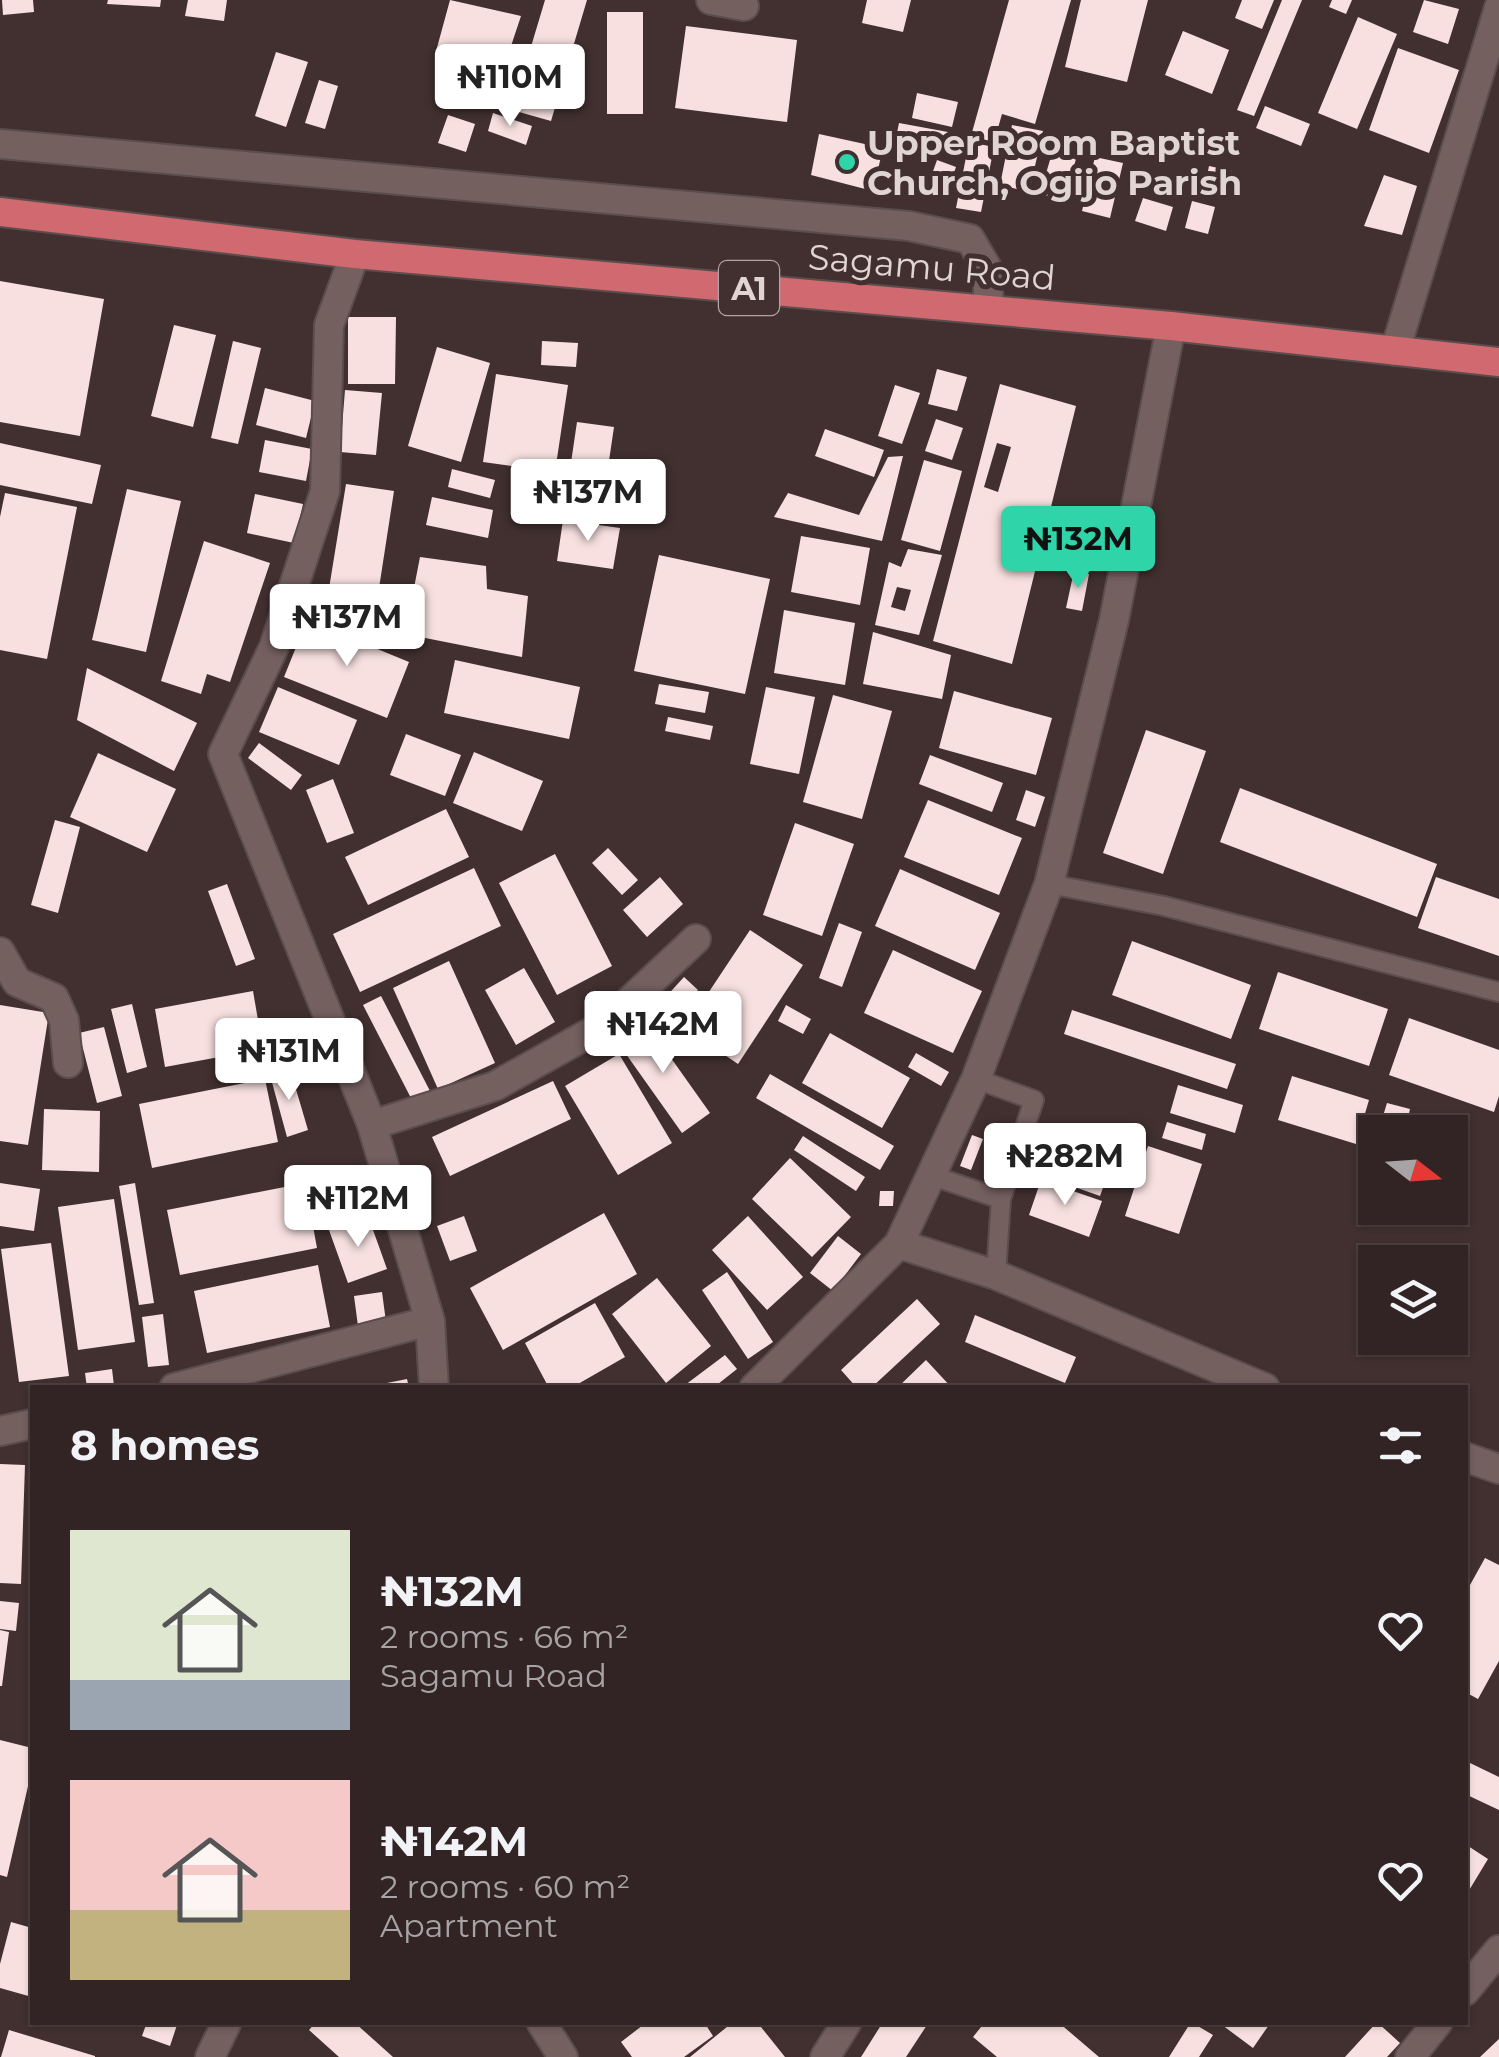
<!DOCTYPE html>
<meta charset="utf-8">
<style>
:root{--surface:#322424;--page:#3a2c2c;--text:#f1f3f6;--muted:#a8a4a6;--line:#4d4141;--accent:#30d4a9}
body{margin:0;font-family:Montserrat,sans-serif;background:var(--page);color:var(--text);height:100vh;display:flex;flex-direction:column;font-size:38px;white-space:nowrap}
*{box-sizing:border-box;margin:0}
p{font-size:32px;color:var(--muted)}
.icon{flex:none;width:55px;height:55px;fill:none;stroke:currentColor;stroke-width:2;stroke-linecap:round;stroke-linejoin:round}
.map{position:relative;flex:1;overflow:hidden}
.panel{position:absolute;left:30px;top:1385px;width:1438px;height:640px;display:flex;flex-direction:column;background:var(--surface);border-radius:0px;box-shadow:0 2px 8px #0004,0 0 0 2px var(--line)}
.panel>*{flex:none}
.needle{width:65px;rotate:107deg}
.tools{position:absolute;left:1358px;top:1115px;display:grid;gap:20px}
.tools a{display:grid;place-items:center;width:110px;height:110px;border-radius:0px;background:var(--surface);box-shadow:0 2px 8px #0004,0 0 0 2px var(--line);font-size:50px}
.price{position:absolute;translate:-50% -85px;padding:0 22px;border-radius:10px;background:#fff;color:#222;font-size:32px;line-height:65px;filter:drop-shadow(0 2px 5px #0008)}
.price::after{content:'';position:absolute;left:50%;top:60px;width:30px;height:22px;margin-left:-15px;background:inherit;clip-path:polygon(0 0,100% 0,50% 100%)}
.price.current{background:var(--accent);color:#111}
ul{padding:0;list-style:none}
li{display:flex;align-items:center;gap:30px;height:250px;padding:0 40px}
li span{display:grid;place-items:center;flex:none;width:280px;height:200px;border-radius:0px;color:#555}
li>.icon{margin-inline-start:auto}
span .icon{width:120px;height:120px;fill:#fffc;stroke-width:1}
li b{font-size:42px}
h2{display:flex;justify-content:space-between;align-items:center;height:120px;padding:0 40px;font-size:42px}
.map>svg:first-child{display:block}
</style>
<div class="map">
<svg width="1499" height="2057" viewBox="0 0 1499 2057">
<rect width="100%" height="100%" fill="#423030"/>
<path fill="#f8e0e0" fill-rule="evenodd" d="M2 0H33L34 12 3 15Z
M108 0H161L160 7 107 4Z
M188 0H227L224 21 185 16Z
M450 0 521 16 495 94H458L467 68 435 55Z
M545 0H587L551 121 512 110Z
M867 0H911L903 32 862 23Z
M1009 0H1071L1035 124 1002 114 994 142 971 136Z
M1081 0H1148L1127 82 1065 67Z
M1242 0H1274L1262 29 1235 18Z
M1282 0H1302L1254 116 1237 110Z
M1332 0H1352L1346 14 1329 7Z
M1424 0 1459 9 1448 44 1413 32Z
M607 12H643V114H607Z
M1358 17 1397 34 1357 129 1318 113Z
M686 26 797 40 787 122 675 108Z
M1183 31 1229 50 1212 94 1165 75Z
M1398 48 1459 70 1429 153 1369 130Z
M276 52 308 62 286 127 255 116Z
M319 80 338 86 325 129 305 123Z
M917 93 958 102 952 127 912 118Z
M1265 106 1310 124 1301 146 1256 128Z
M493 113 532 126 526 145 488 131Z
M448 115 475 124 466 152 438 143Z
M899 123 948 132 944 152 895 143Z
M1012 125 1043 131 1029 192 1000 185Z
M819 134 883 148 873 191 811 175Z
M969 142 994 147 981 212 956 208Z
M1052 153 1076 159 1064 201 1040 194Z
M1095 157 1123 163 1110 218 1082 211Z
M937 160 956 167 945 198 926 191Z
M1209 166 1232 171 1227 196 1204 191Z
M1384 175 1417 186 1402 235 1364 226Z
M1143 198 1173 207 1166 231 1135 221Z
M1192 201 1215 207 1208 234 1185 228Z
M0 281 104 299 80 436 0 422Z
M348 317H396L395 384H348Z
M174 325 216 335 193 427 151 416Z
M233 341 261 348 238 444 211 438Z
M542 341 578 343 576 367 541 365Z
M437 347 490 363 461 462 408 446Z
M937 369 967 377 957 411 928 404Z
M496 374 568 385 555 472 483 462Z
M1000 384 1076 406 1012 664 933 641ZM997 443 1011 447 998 492 984 487Z
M895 385 920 393 902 444 878 436Z
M265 388 315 401 306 438 256 425Z
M345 390 382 393 376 455 340 452Z
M936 419 963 428 952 460 925 451Z
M577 422 614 427 601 515 564 510Z
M825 429 884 450 874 477 815 456Z
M265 440 312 449 306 481 259 472Z
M0 443 101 465 92 504 0 485Z
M903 456 882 541 774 517 788 493 859 515 888 457Z
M924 460 962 471 940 551 901 540Z
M452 469 495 480 490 498 448 487Z
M346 484 394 491 375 614 326 607Z
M127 489 181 501 146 652 92 640Z
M5 493 77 507 47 659 0 650V517Z
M255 494 303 504 294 543 247 533Z
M432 497 493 510 488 538 426 525Z
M563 520 620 528 613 569 557 561Z
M801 536 870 548 860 605 791 592Z
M204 541 270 563 230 682 207 674 201 694 161 681Z
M908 549 942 555 919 635 875 625 889 562 901 567ZM897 587 911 590 905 611 891 607Z
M659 555 770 579 745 694 634 671Z
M420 557 486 566 487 589 528 596 522 657 405 634Z
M1074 571 1089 574 1082 611 1066 608Z
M784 610 855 623 845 685 774 673Z
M307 620 409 662 387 718 284 677Z
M873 632 951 655 942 699 863 684Z
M455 660 580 687 569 739 444 713Z
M87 668 197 723 174 771 77 720Z
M659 684 709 692 705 713 655 704Z
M278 687 357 720 339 765 259 732Z
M766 687 815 697 799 774 750 764Z
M954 691 1052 718 1036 775 939 748Z
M833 695 892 711 862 819 803 802Z
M668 717 713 726 710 740 665 731Z
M1146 730 1206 751 1163 874 1103 853Z
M406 734 461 755 445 796 390 775Z
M259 743 302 775 291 790 248 758Z
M474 752 543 781 522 831 453 803Z
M98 753 176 789 147 852 70 817Z
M930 755 1003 783 992 812 919 784Z
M333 779 354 833 327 843 306 790Z
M1240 788 1437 864 1417 917 1220 842Z
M1026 790 1045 797 1035 827 1016 820Z
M928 800 1022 838 999 895 904 857Z
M446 809 469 857 368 905 345 857Z
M55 820 80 827 58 913 31 905Z
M795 823 854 844 822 936 763 915Z
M608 848 638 880 622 895 592 863Z
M555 854 612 966 557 995 499 883Z
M474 868 501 926 360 992 333 934Z
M900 869 1000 913 975 970 875 926Z
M660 877 683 904 647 937 623 910Z
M1436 877 1499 899V956L1418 928Z
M227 884 255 959 236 966 208 891Z
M839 923 862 932 842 987 819 978Z
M750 930 803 965 738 1064 685 1028Z
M1132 941 1251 985 1231 1039 1112 995Z
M893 950 982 991 953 1053 864 1013Z
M449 961 495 1063 438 1089 393 988Z
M524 968 555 1022 516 1045 485 990Z
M1278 972 1388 1009 1369 1066 1259 1029Z
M684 977 698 990 677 1014 663 1000Z
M253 991 263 1049 165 1067 155 1009Z
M381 996 430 1091 412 1100 363 1005Z
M132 1004 147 1067 127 1073 111 1009Z
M0 1005 49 1013 28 1145 0 1141Z
M786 1005 811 1019 803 1034 778 1021Z
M1072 1010 1236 1064 1227 1089 1064 1034Z
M1409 1018 1499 1050V1096L1494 1112 1389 1075Z
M644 1020 710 1113 682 1133 616 1040Z
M104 1027 122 1096 97 1103 79 1033Z
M830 1033 910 1078 882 1128 802 1083Z
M916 1053 949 1072 941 1086 908 1067Z
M619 1054 672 1143 618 1175 565 1086Z
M290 1069 308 1130 287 1137 270 1075Z
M770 1074 894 1146 880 1170 756 1098Z
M1292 1076 1369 1100 1356 1144 1278 1120Z
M265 1079 278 1142 152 1168 139 1104Z
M553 1081 571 1119 450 1176 432 1137Z
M1178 1085 1243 1105 1235 1133 1170 1113Z
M1387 1103 1410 1109 1407 1122 1383 1116Z
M44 1109 100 1111 99 1172 42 1170Z
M1167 1122 1206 1134 1202 1150 1162 1138Z
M1088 1130 1120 1142 1100 1196 1069 1185Z
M972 1135 983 1139 971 1170 960 1166Z
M803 1136 865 1177 856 1191 794 1150Z
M1148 1146 1202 1164 1179 1234 1125 1216Z
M790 1158 851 1217 812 1257 752 1199Z
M1041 1180 1102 1201 1089 1237 1029 1215Z
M0 1183 40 1189 34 1231 0 1226Z
M135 1183 154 1303 139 1305 119 1186Z
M305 1183 317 1248 180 1275 167 1210Z
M880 1191H894L893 1206H879Z
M114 1199 135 1342 78 1350 58 1207Z
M604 1213 637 1274 503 1350 470 1288Z
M368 1216 387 1269 348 1283 329 1230Z
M464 1216 477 1251 450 1261 437 1226Z
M748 1216 803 1277 767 1310 712 1250Z
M838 1236 861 1254 833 1291 810 1273Z
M51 1243 69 1376 19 1382 1 1249Z
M318 1265 330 1327 207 1353 194 1291Z
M727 1272 773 1342 748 1359 702 1290Z
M657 1278 711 1346 666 1383 612 1314Z
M382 1292 386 1322 358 1326 354 1296Z
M917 1299 940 1324 871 1388H857L841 1370Z
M595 1303 625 1357 571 1388H549L525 1343Z
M163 1314 169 1365 148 1367 142 1317Z
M975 1315 1076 1357 1065 1383 965 1342Z
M725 1355 737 1369 713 1388H681Z
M926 1360 952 1388H897Z
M112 1369 114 1386 87 1388 85 1373Z
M407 1379 409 1388H372V1386Z
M0 1464 25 1465 21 1584 0 1583Z
M1485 1558 1499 1565V1661L1478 1699 1465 1692V1594Z
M0 1601 19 1603 16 1631 0 1629Z
M0 1630 9 1632 2 1686H0Z
M0 1740 32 1748V1769L7 1877 0 1875Z
M1470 1763 1499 1777V1810L1465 1794Z
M1465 1844 1488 1859 1465 1897Z
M11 1922 32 1928V1997L0 1988V1964Z
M147 2022H178L170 2046 142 2036Z
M316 2022H354L393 2057H339L309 2030Z
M647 2022H704L713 2036 684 2057H632L621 2042Z
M733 2022H757L785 2057H690Z
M883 2022H922L927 2025 906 2057H861Z
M985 2022H1058L1099 2057H997L973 2037Z
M1191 2022 1213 2035 1199 2057H1169Z
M1218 2022H1271L1253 2048Z
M1377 2022 1400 2043 1387 2057H1345Z
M9 2030 95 2056V2057H1Z
M1499 2039V2057H1480Z"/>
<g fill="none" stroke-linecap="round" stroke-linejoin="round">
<g stroke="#5c4d4d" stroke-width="22">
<path id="service" d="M1049 884 1164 906 1499 992
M976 1079 1034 1100 1001 1199 996 1275
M933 1176 1001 1199"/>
</g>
<g stroke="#5c4d4d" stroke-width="32">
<path id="minor" d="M711 0 744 6
M0 144 909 226 970 239 987 268 989 309
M355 254 329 325 325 491 274 647 223 754 372 1125 430 1321 434 1388
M1395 351 1499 8
M0 952 17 982 54 998 64 1020 68 1063
M372 1125 495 1086 604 1025 696 939
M899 1244 996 1275 1265 1388
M174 1388 430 1321
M754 1388 899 1244 976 1079 1049 884 1114 620 1171 326
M0 1431 32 1424
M1465 1457 1499 1469
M1465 1991 1499 1950
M541 2022 563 2057
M210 2057 227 2022
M825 2057 847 2022
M1410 2057 1438 2022"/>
</g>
<g stroke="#5c4d4d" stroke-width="32">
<path id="trunk" d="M0 212 355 254 1171 326 1499 362"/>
</g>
<use href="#service" stroke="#756060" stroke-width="18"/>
<use href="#minor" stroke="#756060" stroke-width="28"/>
<use href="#trunk" stroke="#d06970" stroke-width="28"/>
</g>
<circle fill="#30d4a9" stroke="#423030" stroke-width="4" cx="847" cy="162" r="10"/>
<g text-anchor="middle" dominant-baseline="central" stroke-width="10" stroke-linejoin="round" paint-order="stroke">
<rect fill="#423030" stroke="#b1a3a3" stroke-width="2.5" x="719" y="261" width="60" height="54" rx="8"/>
<g font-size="32" font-weight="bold" fill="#e0d4d4">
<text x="749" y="288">A1</text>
</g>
<g font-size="35" font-weight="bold" fill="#e0d4d4" stroke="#423030" text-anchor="start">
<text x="867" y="142">Upper Room Baptist<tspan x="867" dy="40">Church, Ogijo Parish</tspan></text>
</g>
<g font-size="35" fill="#e0d4d4" stroke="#423030">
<text transform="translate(932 267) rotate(5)">Sagamu Road</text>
</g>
</g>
</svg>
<div class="tools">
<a><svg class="needle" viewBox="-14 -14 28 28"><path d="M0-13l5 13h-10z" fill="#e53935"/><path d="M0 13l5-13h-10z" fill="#a8a4a6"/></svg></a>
<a><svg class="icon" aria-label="layers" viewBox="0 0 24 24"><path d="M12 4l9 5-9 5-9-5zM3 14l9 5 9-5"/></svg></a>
</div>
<b class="price" style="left:510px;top:129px">₦110M</b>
<b class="price" style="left:588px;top:544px">₦137M</b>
<b class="price current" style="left:1078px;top:591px">₦132M</b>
<b class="price" style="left:347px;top:669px">₦137M</b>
<b class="price" style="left:663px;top:1076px">₦142M</b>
<b class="price" style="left:289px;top:1103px">₦131M</b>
<b class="price" style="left:1065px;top:1208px">₦282M</b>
<b class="price" style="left:358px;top:1250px">₦112M</b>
<section class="panel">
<h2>8 homes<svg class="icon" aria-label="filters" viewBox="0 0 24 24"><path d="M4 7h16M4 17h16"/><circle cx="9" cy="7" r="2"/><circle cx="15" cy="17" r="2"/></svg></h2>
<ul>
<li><span style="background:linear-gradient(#dfe7d0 75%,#9aa5b1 0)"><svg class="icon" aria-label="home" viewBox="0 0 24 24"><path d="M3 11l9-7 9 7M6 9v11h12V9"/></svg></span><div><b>₦132M</b><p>2 rooms · 66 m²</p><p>Sagamu Road</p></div><svg class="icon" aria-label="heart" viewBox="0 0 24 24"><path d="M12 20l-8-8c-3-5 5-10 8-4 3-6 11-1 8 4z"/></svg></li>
<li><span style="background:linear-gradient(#f6c9c9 65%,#c2b280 0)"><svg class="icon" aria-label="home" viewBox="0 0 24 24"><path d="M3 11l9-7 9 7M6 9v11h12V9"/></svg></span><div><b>₦142M</b><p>2 rooms · 60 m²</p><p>Apartment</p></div><svg class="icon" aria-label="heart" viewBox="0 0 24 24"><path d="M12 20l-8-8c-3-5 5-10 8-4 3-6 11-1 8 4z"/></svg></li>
</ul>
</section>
</div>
